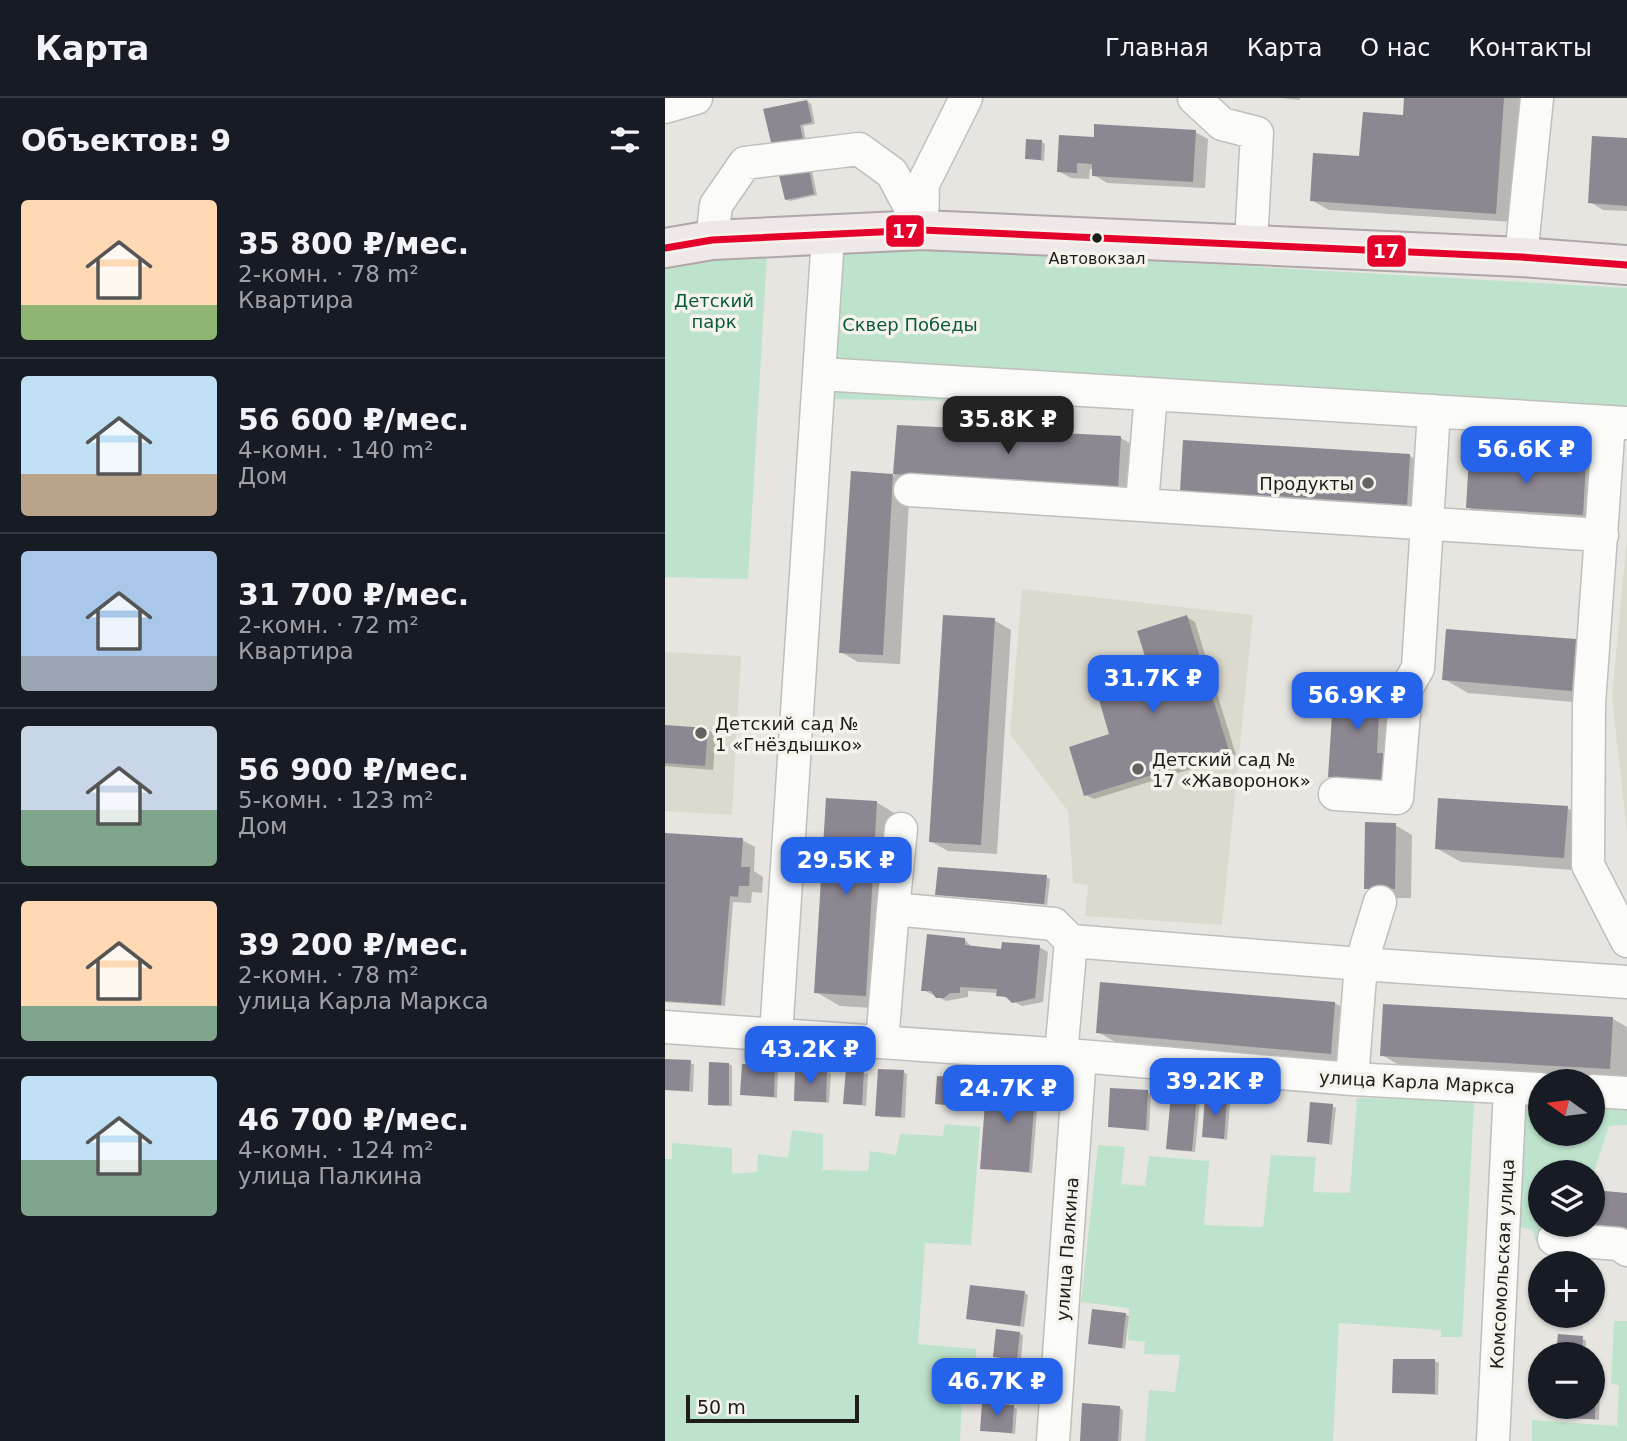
<!DOCTYPE html>
<html lang="ru">
<meta charset="utf-8">
<style>
:root{--surface:#171b24;--page:#20242c;--text:#f1f3f6;--muted:#9ea1a6;--line:#363941;--accent:#2563eb}
body{margin:0;font-family:"DejaVu Sans",sans-serif;background:var(--page);color:var(--text);height:100vh;display:flex;flex-direction:column;font-size:26px;white-space:nowrap}
*{box-sizing:border-box;margin:0}
p{font-size:23px;color:var(--muted)}
.icon{flex:none;width:38px;height:38px;fill:none;stroke:currentColor;stroke-width:2;stroke-linecap:round;stroke-linejoin:round}
.map{position:relative;flex:1;overflow:hidden}
.drawer{display:flex;flex-direction:column;background:var(--surface);width:665px}
.drawer>*{flex:none}
.needle{width:46px;rotate:284deg}
.tools{position:absolute;left:863px;top:971px;display:grid;gap:14px}
.tools a{display:grid;place-items:center;width:77px;height:77px;border-radius:50%;background:var(--surface);box-shadow:0 2px 5px #0004;font-size:35px}
.scale{position:absolute;left:21px;bottom:18px;width:173px;box-sizing:border-box;padding-left:7px;border:4px solid #1e1d1a;border-top:0;font-size:19px;line-height:24px;white-space:nowrap;color:#1e1d1a;-webkit-text-stroke:5px #f5f3eb;paint-order:stroke}
.price{position:absolute;translate:-50% -60px;padding:0 16px;border-radius:14px;background:var(--accent);color:#fff;font-size:23px;line-height:46px;filter:drop-shadow(0 2px 4px #0008)}
.price::after{content:'';position:absolute;left:50%;top:42px;width:21px;height:16px;margin-left:-10px;background:inherit;clip-path:polygon(0 0,100% 0,50% 100%)}
.price.active{background:#222;color:#fff}
ul{padding:0;list-style:none}
li{display:flex;align-items:center;gap:21px;height:175px;padding:0 21px}
li+li{border-top:2px solid var(--line)}
li span{display:grid;place-items:center;flex:none;width:196px;height:140px;border-radius:7px;color:#555}
li>.icon{margin-inline-start:auto}
span .icon{width:84px;height:84px;fill:#fffc;stroke-width:1}
li b{font-size:30px}
h2{display:flex;justify-content:space-between;align-items:center;height:84px;padding:0 21px;font-size:30px}
header{display:flex;align-items:center;gap:42px;box-sizing:border-box;height:98px;padding:0 35px;background:var(--surface);border-bottom:2px solid var(--line)}
header strong{font-size:33px}
nav{display:flex;gap:38px;margin-inline-start:auto;font-size:24px}
main{display:flex;flex:1;min-height:0}
.map>svg:first-child{display:block}
</style>
<header>
<strong>Карта</strong>
<nav><a>Главная</a><a>Карта</a><a>О нас</a><a>Контакты</a></nav>
</header>
<main>
<section class="drawer">
<h2>Объектов: 9<svg class="icon" aria-label="filters" viewBox="0 0 24 24"><path d="M4 7h16M4 17h16"/><circle cx="9" cy="7" r="2"/><circle cx="15" cy="17" r="2"/></svg></h2>
<ul>
<li><span style="background:linear-gradient(#ffd9b3 75%,#8fb573 0)"><svg class="icon" aria-label="home" viewBox="0 0 24 24"><path d="M3 11l9-7 9 7M6 9v11h12V9"/></svg></span><div><b>35 800 ₽/мес.</b><p>2-комн. · 78 m²</p><p>Квартира</p></div></li>
<li><span style="background:linear-gradient(#bfe0f5 70%,#b9a48a 0)"><svg class="icon" aria-label="home" viewBox="0 0 24 24"><path d="M3 11l9-7 9 7M6 9v11h12V9"/></svg></span><div><b>56 600 ₽/мес.</b><p>4-комн. · 140 m²</p><p>Дом</p></div></li>
<li><span style="background:linear-gradient(#a9c7e8 75%,#9aa5b1 0)"><svg class="icon" aria-label="home" viewBox="0 0 24 24"><path d="M3 11l9-7 9 7M6 9v11h12V9"/></svg></span><div><b>31 700 ₽/мес.</b><p>2-комн. · 72 m²</p><p>Квартира</p></div></li>
<li><span style="background:linear-gradient(#c9d6e8 60%,#7fa58c 0)"><svg class="icon" aria-label="home" viewBox="0 0 24 24"><path d="M3 11l9-7 9 7M6 9v11h12V9"/></svg></span><div><b>56 900 ₽/мес.</b><p>5-комн. · 123 m²</p><p>Дом</p></div></li>
<li><span style="background:linear-gradient(#ffd9b3 75%,#7fa58c 0)"><svg class="icon" aria-label="home" viewBox="0 0 24 24"><path d="M3 11l9-7 9 7M6 9v11h12V9"/></svg></span><div><b>39 200 ₽/мес.</b><p>2-комн. · 78 m²</p><p>улица Карла Маркса</p></div></li>
<li><span style="background:linear-gradient(#bfe0f5 60%,#7fa58c 0)"><svg class="icon" aria-label="home" viewBox="0 0 24 24"><path d="M3 11l9-7 9 7M6 9v11h12V9"/></svg></span><div><b>46 700 ₽/мес.</b><p>4-комн. · 124 m²</p><p>улица Палкина</p></div></li>
</ul>
</section>
<div class="map">
<svg width="962" height="1343" viewBox="0 0 962 1343">
<rect width="100%" height="100%" fill="#e6e5e0"/>
<path fill="#dcdacf" d="M962 440V735L947 599Z
M357 491 588 517 557 827 420 818 423 787 408 785 403 713 345 636Z
M0 554 76 558 67 717 0 713Z"/>
<path fill="#bde3cc" d="M171 145 962 190V314L161 301Z
M102 156 83 481 0 479V168Z
M692 1000 809 1003 797 1239H776V1232L674 1225 668 1343H480L484 1292 510 1294 515 1257 479 1256 480 1244 463 1242 464 1210 416 1204 433 1047 460 1049 456 1086 480 1088 484 1058 544 1063 539 1127 598 1129 606 1057 651 1059 648 1094 685 1095Z
M863 1006 875 1007V1036H928V1010L962 1012V1027L944 1028 928 1077 875 1074V1154L867 1132 851 1128 853 1019Z
M280 1026 315 1029 306 1147 260 1145 253 1246 311 1251 310 1275 366 1279 363 1305 297 1298 295 1343H0V1061H7V1045L67 1050V1076L92 1074 93 1056 123 1060 127 1032 158 1036V1072L203 1073 205 1053 231 1057 235 1036 278 1038Z
M949 1223H962V1343H867V1322L952 1328 954 1287 946 1286Z"/>
<path fill="#0003" d="M615 0H635V2Z
M741 0H857L848 124 664 112 646 102 740 19Z
M142 3 146 6 150 26 138 28 152 97 125 103 121 101 100 12Z
M530 34 543 41 540 90 442 85 429 77V72L425 71 424 81 406 80 393 73 431 41Z
M962 42V113L938 112 925 104Z
M377 44 380 46 379 63 361 60Z
M234 329 456 340 480 354 477 403 245 384 235 566 193 564 176 554 188 375 229 378Z
M745 358 769 372 766 421 541 407 517 392Z
M806 360 921 367 945 381 942 430 827 423 803 409Z
M522 519 530 524 571 657 429 701 421 697 447 637Z
M329 522 346 532 332 756 283 753 265 743Z
M910 542 935 557 931 606 803 595 779 581Z
M723 590 732 595 730 617H722L720 657 727 686 673 683 664 678Z
M0 629 43 632 51 637 48 672 0 668Z
M211 704 236 719 225 911 175 908 151 894Z
M902 710 927 724 923 773 796 764 771 750Z
M730 727 747 737 746 800H718L701 790Z
M0 736 77 742 90 749 89 773 98 779 97 795 87 794 86 805 68 804 60 908 0 904Z
M381 779 385 781 382 807 272 796Z
M300 842 308 850 338 853 374 849 383 854 378 904 357 908 333 895 303 893V899L281 903 258 892Z
M670 905 694 919 690 969 457 948 433 934Z
M948 921 962 929V984L741 971 717 957Z
M0 962 29 966 28 994 0 992Z
M64 966 67 968V1008H49L45 1006Z
M110 970 113 972 112 1000 77 996Z
M182 973 203 976 201 1008 180 1005Z
M162 974 166 976 164 1005 131 1002Z
M238 974 242 976 240 1020 215 1019 212 1017Z
M314 983 317 985 315 1011 272 1005Z
M371 985 374 987 367 1075 317 1070Z
M483 994 486 996 484 1033 444 1028Z
M531 1000 535 1002 530 1054 506 1052 503 1050Z
M562 1002 565 1005 562 1042 539 1038Z
M667 1008 671 1010 667 1047 644 1043Z
M927 1165 930 1167 929 1207 928 1166H894Z
M359 1195 363 1197 359 1229 303 1221Z
M460 1216 464 1218 460 1251 425 1245Z
M354 1235 358 1237 356 1263 330 1258Z
M894 1238 921 1242 920 1256H893Z
M770 1263 774 1265 773 1297 729 1294Z
M928 1289 935 1292 934 1322 893 1319V1309H928Z
M349 1309 352 1311 350 1336 317 1332Z
M455 1310 458 1312 456 1343H416Z"/>
<path fill="#8d8792" d="M739 0H839L831 116 645 103 648 55 694 58 698 14 738 17Z
M142 2 147 24 135 27 149 96 120 102 98 11Z
M429 26 531 32 528 84 427 78V66L412 65V75L392 74 394 37 429 39Z
M927 38 962 40V108L923 105Z
M361 41 377 42 376 62 360 61Z
M232 327 456 338 453 390 228 376Z
M518 342 745 356 742 408 515 393Z
M804 358 921 365 918 417 801 410Z
M186 373 228 376 218 557 174 555Z
M278 517 330 520 316 747 264 744Z
M522 517 564 653 419 698 404 649 444 636 430 588 484 571 472 533Z
M781 531 911 541 907 593 777 582Z
M669 585 724 588 722 613H714L712 655H720L718 683 663 679Z
M0 627 43 630 40 668 0 665Z
M161 700 212 703 201 898 149 895Z
M773 700 903 708 899 760 770 751Z
M700 724 731 725 730 791H699Z
M0 735 78 740 76 769H85L84 788H74L73 799 65 798 56 907 0 903Z
M273 769 382 777 379 806 270 797Z
M262 836 300 840V847L336 851 337 844 375 847 370 900 347 905 341 899 331 898 332 891 295 889V895H285L279 900H271L266 893H256Z
M435 884 670 904 666 956 431 935Z
M718 906 948 919 945 971 715 958Z
M0 961 26 962 24 993 0 992Z
M44 964 64 965V1007H43Z
M77 966 110 968 109 999 75 997Z
M130 971 162 973 161 1004 129 1003Z
M181 971 199 972 197 1007 178 1006Z
M213 971 239 972 236 1019 210 1018Z
M272 978 314 981 312 1010 270 1006Z
M322 979 371 983 364 1074 315 1071Z
M445 990 483 992 481 1032 443 1029Z
M506 996 532 998 527 1053 501 1051Z
M540 999 562 1001 559 1041 537 1039Z
M645 1004 668 1006 664 1046 642 1044Z
M928 1092 962 1095V1134L893 1127H928Z
M892 1162 927 1163V1166H892Z
M305 1187 360 1193 355 1228 301 1221Z
M427 1211 461 1215 457 1250 423 1246Z
M331 1231 355 1234 352 1262 328 1259Z
M893 1236 918 1238 917 1256H891Z
M728 1261H770V1296L727 1295Z
M928 1288H931L930 1321 891 1320V1309H928Z
M317 1305 349 1307 347 1335 315 1333Z
M417 1305 455 1308 453 1343H415Z"/>
<g fill="none" stroke-linecap="round" stroke-linejoin="round">
<g stroke="#c0bfbb" stroke-width="35">
<path id="minor" d="M529 0 557 26 592 35 586 145
M0 9 31 0
M257 127 258 86 301 0
M47 142 51 107 80 65 194 51 227 75 257 132
M856 159 872 0
M155 276 962 325
M944 324 924 606 923 767 962 843
M245 392 937 437
M477 406 486 296
M670 696 732 700 741 591 753 570 769 313
M228 811 236 731
M0 929 415 958 687 981 875 991
M111 937 163 139
M217 944 228 811 389 826 406 843
M396 957 406 843 696 866 715 804
M687 981 696 866 962 884
M928 993 962 995
M889 1141 954 1146 962 1152
M388 1343 415 958
M828 1343 845 990"/>
</g>
<g stroke="#b0a5a8" stroke-width="42">
<path id="major" d="M0 150 47 142 257 132 856 159 962 167"/>
</g>
<use href="#minor" stroke="#fbfbfa" stroke-width="32"/>
<use href="#major" stroke="#eee8e9" stroke-width="38"/>
<g stroke="#f5f3eb" stroke-width="12">
<path id="bus-1" d="M0 150 47 142 257 132 856 159 962 167"/>
</g>
<use href="#bus-1" stroke="#e4002b" stroke-width="7"/>
</g>
<circle fill="#1e1d1a" stroke="#f5f3eb" stroke-width="2.5" cx="432" cy="140" r="6"/>
<g fill="#64635f" stroke="#f5f3eb" stroke-width="2.5">
<circle cx="703" cy="385" r="7"/>
<circle cx="36" cy="635" r="7"/>
<circle cx="473" cy="671" r="7"/>
</g>
<g text-anchor="middle" dominant-baseline="central" stroke-width="7" stroke-linejoin="round" paint-order="stroke">
<g font-size="16" fill="#1e1d1a" stroke="#f5f3eb">
<text x="432" y="160">Автовокзал</text>
</g>
<g font-size="18" fill="#095b3a" stroke="#f5f3eb">
<text x="49" y="202">Детский<tspan x="49" dy="21">парк</tspan></text>
<text x="245" y="226">Сквер Победы</text>
</g>
<g font-size="18" fill="#1e1d1a" stroke="#f5f3eb" text-anchor="start">
<text x="689" y="385" text-anchor="end">Продукты</text>
<text x="50" y="625">Детский сад №<tspan x="50" dy="21">1 «Гнёздышко»</tspan></text>
<text x="487" y="661">Детский сад №<tspan x="487" dy="21">17 «Жаворонок»</tspan></text>
</g>
<g font-size="18" fill="#1e1d1a" stroke="#f5f3eb">
<text transform="translate(752 984) rotate(3)">улица Карла Маркса</text>
<text transform="translate(402 1151) rotate(-86)">улица Палкина</text>
<text transform="translate(837 1166) rotate(-87)">Комсомольская улица</text>
</g>
</g>
<g stroke="#f5f3eb" stroke-width="2.5">
<rect x="220" y="116" width="40" height="34" rx="7" fill="#e4002b"/>
<rect x="701" y="136" width="41" height="34" rx="7" fill="#e4002b"/>
</g>
<g font-size="19" text-anchor="middle" font-weight="bold" fill="#fff">
<text x="240" y="140">17</text>
<text x="721" y="160">17</text>
</g>
</svg>
<div class="tools">
<a><svg class="needle" viewBox="-14 -14 28 28"><path d="M0-13l5 13h-10z" fill="#e53935"/><path d="M0 13l5-13h-10z" fill="#9ea1a6"/></svg></a>
<a><svg class="icon" aria-label="layers" viewBox="0 0 24 24"><path d="M12 4l9 5-9 5-9-5zM3 14l9 5 9-5"/></svg></a>
<a>+</a>
<a>−</a>
</div>
<div class="scale">50 m</div>
<b class="price active" style="left:343px;top:358px">35.8K ₽</b>
<b class="price" style="left:861px;top:388px">56.6K ₽</b>
<b class="price" style="left:488px;top:617px">31.7K ₽</b>
<b class="price" style="left:692px;top:634px">56.9K ₽</b>
<b class="price" style="left:181px;top:799px">29.5K ₽</b>
<b class="price" style="left:145px;top:988px">43.2K ₽</b>
<b class="price" style="left:550px;top:1020px">39.2K ₽</b>
<b class="price" style="left:343px;top:1027px">24.7K ₽</b>
<b class="price" style="left:332px;top:1320px">46.7K ₽</b>
</div>
</main>
